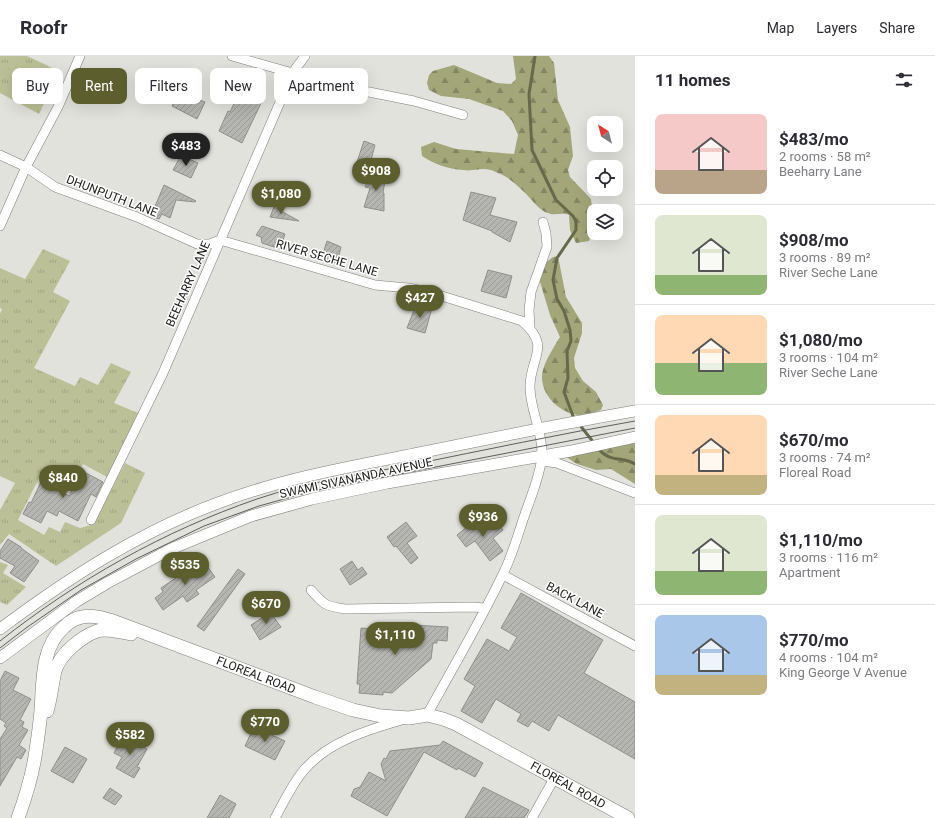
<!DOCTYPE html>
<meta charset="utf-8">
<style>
:root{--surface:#fff;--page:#f7f7f7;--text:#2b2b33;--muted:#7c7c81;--line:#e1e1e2;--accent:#5c5f2d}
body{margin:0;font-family:Roboto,sans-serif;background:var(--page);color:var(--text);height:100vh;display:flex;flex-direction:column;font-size:15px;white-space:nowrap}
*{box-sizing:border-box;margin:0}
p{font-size:13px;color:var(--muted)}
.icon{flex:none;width:22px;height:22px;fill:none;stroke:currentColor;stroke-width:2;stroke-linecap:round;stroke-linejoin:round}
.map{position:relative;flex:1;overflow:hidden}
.sheet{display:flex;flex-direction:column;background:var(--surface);width:300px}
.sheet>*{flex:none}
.banner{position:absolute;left:12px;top:12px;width:380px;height:36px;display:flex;gap:8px}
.needle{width:26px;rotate:324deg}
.fabs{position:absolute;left:587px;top:60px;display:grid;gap:8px}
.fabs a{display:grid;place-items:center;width:36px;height:36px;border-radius:8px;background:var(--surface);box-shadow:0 4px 16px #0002;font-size:20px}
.price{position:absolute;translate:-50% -34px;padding:0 9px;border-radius:14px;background:var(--accent);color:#fff;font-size:13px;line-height:26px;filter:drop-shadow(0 1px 2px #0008)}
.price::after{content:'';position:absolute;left:50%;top:24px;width:12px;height:9px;margin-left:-6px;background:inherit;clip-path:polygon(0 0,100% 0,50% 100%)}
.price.active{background:#222;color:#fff}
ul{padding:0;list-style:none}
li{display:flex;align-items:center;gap:12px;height:100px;padding:0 20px}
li+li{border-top:1px solid var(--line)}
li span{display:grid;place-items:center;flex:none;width:112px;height:80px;border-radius:8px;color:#555}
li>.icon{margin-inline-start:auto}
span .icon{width:48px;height:48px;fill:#fffc;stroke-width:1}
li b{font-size:17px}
h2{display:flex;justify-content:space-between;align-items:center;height:48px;padding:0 20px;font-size:17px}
.tag{padding:0 14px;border-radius:8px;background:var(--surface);box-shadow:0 4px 16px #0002;font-size:14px;line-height:36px}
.tag.active{background:var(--accent);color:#fff}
header{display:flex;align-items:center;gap:24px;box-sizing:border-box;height:56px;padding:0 20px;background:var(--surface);border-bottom:1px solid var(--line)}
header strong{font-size:19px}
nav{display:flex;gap:22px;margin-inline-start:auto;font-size:14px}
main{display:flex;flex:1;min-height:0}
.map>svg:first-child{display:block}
</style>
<header>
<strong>Roofr</strong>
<nav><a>Map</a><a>Layers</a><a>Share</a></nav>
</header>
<main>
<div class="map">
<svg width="635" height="762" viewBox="0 0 635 762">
<defs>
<pattern id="grass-tufts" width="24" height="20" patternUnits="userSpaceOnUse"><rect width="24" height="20" fill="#bcc097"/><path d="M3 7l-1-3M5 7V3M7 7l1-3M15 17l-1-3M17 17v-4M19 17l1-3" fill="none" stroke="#a1a482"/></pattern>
<pattern id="forest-firs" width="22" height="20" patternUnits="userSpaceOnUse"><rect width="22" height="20" fill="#a2a678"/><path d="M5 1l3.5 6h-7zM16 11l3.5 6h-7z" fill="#838662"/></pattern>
<pattern id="building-hatch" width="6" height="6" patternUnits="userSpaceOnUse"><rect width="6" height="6" fill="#b5b6b1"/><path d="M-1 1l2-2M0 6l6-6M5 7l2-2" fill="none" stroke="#9b9c98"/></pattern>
</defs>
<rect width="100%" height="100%" fill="#e1e2dc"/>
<path fill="url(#grass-tufts)" d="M0 0H27L59 15 39 58 0 37Z
M43 193 70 205 53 236 70 245 34 312 75 330 80 321 98 329 111 307 131 316 114 347 138 357 107 421 83 408 68 433 40 420 18 464 44 479 49 471 60 476 65 466 80 472 94 468 125 407 145 417 121 467 56 510 9 478 0 489V454L15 427 0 420V258L2 253 0 252V212L25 223Z
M0 506 8 509 3 517 26 531 7 549 0 546Z"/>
<path fill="url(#forest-firs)" d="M513 0H549L554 7 558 44 570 71 573 100 568 114 570 121 591 143 594 167 589 185 576 187 570 174 569 159C561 156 554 160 548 157 539 155 530 141 523 135 516 128 507 120 498 117 482 109 477 116 463 114 448 113 434 108 422 100L421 91 434 86 456 93 514 98 518 79 512 65 503 55 469 43 441 40 429 34 427 27 429 19 433 15 454 9 497 27 511 28 516 23Z
M558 200 566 241 582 267V277L574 302 575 312 583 325 596 336 603 349 601 354C595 356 586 359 580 359 559 358 537 336 543 314 546 303 554 291 560 281L550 259 538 219 541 210 553 201Z
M635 387V428L611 413 596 414 577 408 566 401Z"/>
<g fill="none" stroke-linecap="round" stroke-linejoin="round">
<path stroke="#676a4a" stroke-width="3" d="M535 0 529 38 532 94 556 144 573 160 576 165V174L557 202 553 224 557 243 564 255 570 274 571 285 567 295 568 322 564 336 573 360 576 364
M579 368 594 387
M598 392C609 407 623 400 635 408"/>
</g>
<path fill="url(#building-hatch)" stroke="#8f8f8b" d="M240 35 263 43 242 87 219 75 228 55 230 56Z
M179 36 205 46 197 63 172 50Z
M364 85 375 89 369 112 356 109Z
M184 101 198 107 191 122 173 114 179 103Z
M371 117 386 118 383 137H384V155L364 151 370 132 365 131Z
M164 129 196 145 195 146 176 144 170 162 162 158 159 163 151 160Z
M471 136 496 142 490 159 517 166 510 186 492 176V175L463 164Z
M274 151 299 165 270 161Z
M262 170 285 178 280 193 262 187 261 181 256 179Z
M327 185 341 191 337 207 321 204Z
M488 214 512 220 506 242 481 235Z
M416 249 432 252 425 277 407 272Z
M82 415 103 426 96 441 91 438 78 465 59 455 57 460 47 455 41 467 23 458 29 446 31 447 41 426 69 440Z
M494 462 503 474 493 482 503 495 490 505 475 485 466 491 457 479 472 467 478 474Z
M406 466 417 480 407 487 418 502 411 508 396 490 394 491 387 481Z
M8 483 21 491V492L39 505 24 526 10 517 15 510 0 502V495Z
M352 505 358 514 362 511 367 518 350 529 340 513Z
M205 507 215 521 196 534 199 538 187 546 183 540 163 554 155 542 163 536 161 532 195 509 197 512Z
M238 513 245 518 204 575 197 570Z
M521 537 603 584 584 617 635 646V703L558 659 549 675 532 665 528 671 517 665 521 658 496 643 482 667 461 655 475 630 464 623 487 583 509 595 517 581 501 572Z
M267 552 281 571 260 584 251 569 262 562 259 557Z
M395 568 448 571 447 585 437 584V587H433L431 603 392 637 383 636V639L359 637 360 628H357L361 572 394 575Z
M5 615 19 622 13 634 31 643 20 664 24 666 22 671 28 674 19 689 26 694 21 703 17 701 0 730V683L7 672 4 670 6 667 0 663V625Z
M254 671 285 685 275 704 245 690Z
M123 680 147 693 137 711 140 712 134 722 116 712 122 701 114 697Z
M443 685 483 707 475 721 458 712 457 714 424 696 387 760 351 740 354 733 360 731 369 716 386 725 381 708 384 702 386 703 390 695 440 689Z
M65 691 87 703 73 727 51 715Z
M483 731 529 754 524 762H465Z
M110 732 122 740 115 749 103 742Z
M220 739 236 748 229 762H207Z"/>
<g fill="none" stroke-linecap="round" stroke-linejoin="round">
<g stroke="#7d7e79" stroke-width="10">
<path id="minor" d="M232 0 339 30 414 45 463 59
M0 99 26 111 55 131 137 161 197 188H210L220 184 375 229 408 232 429 236 522 265C552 291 530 301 530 331 530 354 543 376 542 399 541 417 531 441 525 458 518 478 512 501 502 520 479 568 452 613 427 659
M0 170 26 111 58 51 80 0
M530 272 529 254 531 236 547 191 546 177 543 166
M541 405 557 407 635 437
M91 464 163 317 293 16 305 0
M503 519 635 590
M311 534C324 549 325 550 345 553L472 551 485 552
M275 762C284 746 292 728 304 714 328 686 367 674 402 664
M532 762 555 721"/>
</g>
<g stroke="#7d7e79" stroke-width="12">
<path id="tertiary" d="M0 573C67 523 139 476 218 447 281 423 348 411 414 398 487 383 561 368 635 355
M0 602 77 545 107 527 171 493 251 460 312 443 387 427 571 395 635 381"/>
</g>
<g stroke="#7d7e79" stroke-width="14">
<path id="secondary" d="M47 655C51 642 52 628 55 615 60 598 81 581 97 575 105 572 122 576 131 578
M18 762C26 740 33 717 36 694 38 681 40 668 41 654 43 626 41 591 64 571 69 566 75 562 82 561 93 559 103 562 113 565L315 641 353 654 381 660 409 662 427 659 443 663 456 668 628 762"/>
</g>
<use href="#minor" stroke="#fff" stroke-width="9"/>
<use href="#tertiary" stroke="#fff" stroke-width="11"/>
<use href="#secondary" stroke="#fff" stroke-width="13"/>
<path stroke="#5e5e5b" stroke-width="1" d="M0 585C77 524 164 475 257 443 306 426 359 419 410 409 485 394 560 378 635 365
M0 592 26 572 81 534 136 503 204 470 259 450 313 435 635 372"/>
</g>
<g text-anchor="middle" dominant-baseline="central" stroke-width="3" stroke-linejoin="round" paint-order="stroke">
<g font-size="12" fill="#1c1c1a" stroke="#fff">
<text transform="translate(112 140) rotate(21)">DHUNPUTH LANE</text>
<text transform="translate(327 202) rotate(16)">RIVER SECHE LANE</text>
<text transform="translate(188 228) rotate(-66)">BEEHARRY LANE</text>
<text transform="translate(356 422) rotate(-12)">SWAMI SIVANANDA AVENUE</text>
<text transform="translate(575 544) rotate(28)">BACK LANE</text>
<text transform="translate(256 619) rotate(21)">FLOREAL ROAD</text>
<text transform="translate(568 729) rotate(29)">FLOREAL ROAD</text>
</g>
</g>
</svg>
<div class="fabs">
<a><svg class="needle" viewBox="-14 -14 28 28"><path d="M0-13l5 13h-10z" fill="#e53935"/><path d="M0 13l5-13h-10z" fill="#7c7c81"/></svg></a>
<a><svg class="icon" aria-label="locate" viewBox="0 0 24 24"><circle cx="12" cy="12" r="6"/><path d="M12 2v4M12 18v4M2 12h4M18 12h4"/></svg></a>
<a><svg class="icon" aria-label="layers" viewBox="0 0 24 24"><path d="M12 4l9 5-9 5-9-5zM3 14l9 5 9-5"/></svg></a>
</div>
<b class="price active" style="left:186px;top:111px">$483</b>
<b class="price" style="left:376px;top:136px">$908</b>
<b class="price" style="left:281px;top:159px">$1,080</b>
<b class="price" style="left:420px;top:263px">$427</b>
<b class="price" style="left:63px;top:443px">$840</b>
<b class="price" style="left:483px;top:482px">$936</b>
<b class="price" style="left:185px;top:530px">$535</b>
<b class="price" style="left:266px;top:569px">$670</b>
<b class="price" style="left:395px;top:600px">$1,110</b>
<b class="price" style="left:265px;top:687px">$770</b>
<b class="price" style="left:130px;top:700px">$582</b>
<div class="banner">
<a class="tag">Buy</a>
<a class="tag active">Rent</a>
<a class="tag">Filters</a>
<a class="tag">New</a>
<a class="tag">Apartment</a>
</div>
</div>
<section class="sheet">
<h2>11 homes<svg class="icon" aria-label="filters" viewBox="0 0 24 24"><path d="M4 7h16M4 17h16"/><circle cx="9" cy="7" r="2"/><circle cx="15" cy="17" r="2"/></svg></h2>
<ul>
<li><span style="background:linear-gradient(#f6c9c9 70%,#b9a48a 0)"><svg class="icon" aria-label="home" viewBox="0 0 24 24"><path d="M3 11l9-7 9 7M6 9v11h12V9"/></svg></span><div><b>$483/mo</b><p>2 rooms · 58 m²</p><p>Beeharry Lane</p></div></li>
<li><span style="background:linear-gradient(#dfe7d0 75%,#8fb573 0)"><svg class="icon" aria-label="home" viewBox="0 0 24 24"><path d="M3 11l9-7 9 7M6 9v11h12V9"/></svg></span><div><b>$908/mo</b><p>3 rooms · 89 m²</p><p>River Seche Lane</p></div></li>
<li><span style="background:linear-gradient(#ffd9b3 60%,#8fb573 0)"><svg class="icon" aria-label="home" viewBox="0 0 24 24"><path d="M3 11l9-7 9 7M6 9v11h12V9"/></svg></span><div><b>$1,080/mo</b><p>3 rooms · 104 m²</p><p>River Seche Lane</p></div></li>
<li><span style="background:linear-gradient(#ffd9b3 75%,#c2b280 0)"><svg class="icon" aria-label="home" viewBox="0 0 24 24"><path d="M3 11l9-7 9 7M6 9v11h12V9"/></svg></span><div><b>$670/mo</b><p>3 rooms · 74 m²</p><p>Floreal Road</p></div></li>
<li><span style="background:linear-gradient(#dfe7d0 70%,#8fb573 0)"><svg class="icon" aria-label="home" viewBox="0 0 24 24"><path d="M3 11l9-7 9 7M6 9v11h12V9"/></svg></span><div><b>$1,110/mo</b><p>3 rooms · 116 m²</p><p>Apartment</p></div></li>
<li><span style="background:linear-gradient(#a9c7e8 75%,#c2b280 0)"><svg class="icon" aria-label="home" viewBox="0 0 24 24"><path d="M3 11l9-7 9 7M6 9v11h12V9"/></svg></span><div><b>$770/mo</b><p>4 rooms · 104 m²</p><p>King George V Avenue</p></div></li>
</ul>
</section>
</main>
